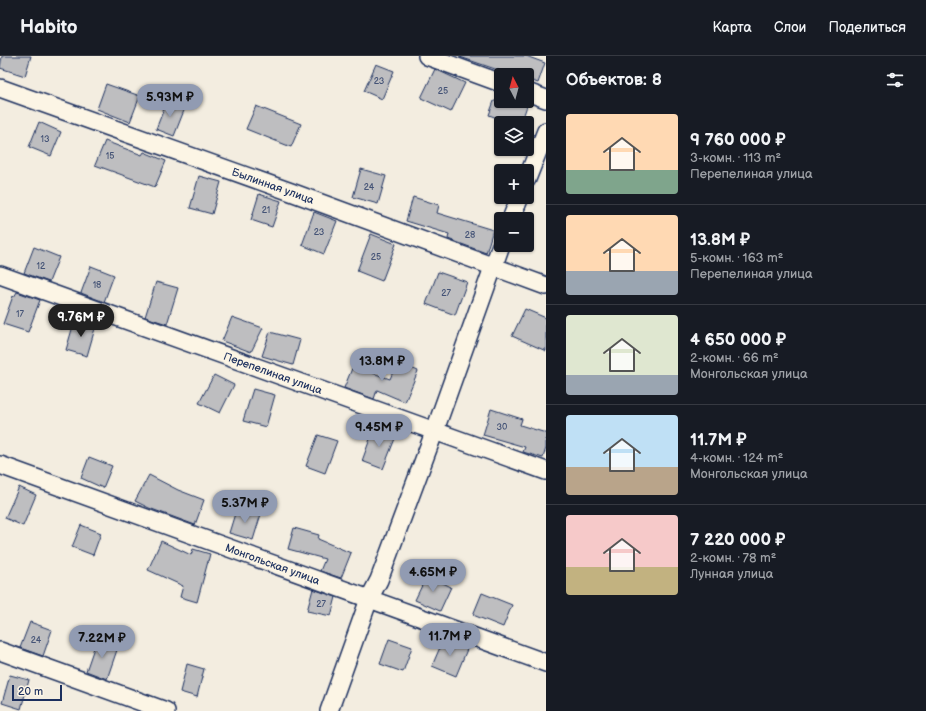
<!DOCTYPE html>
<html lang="ru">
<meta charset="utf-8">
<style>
:root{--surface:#171b24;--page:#20242c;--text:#f1f3f6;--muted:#9ea1a6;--line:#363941;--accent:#919bb2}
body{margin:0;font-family:"Balsamiq Sans",sans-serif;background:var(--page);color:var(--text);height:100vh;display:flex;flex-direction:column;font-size:15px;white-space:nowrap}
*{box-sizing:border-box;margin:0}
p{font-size:13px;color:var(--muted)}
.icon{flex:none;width:22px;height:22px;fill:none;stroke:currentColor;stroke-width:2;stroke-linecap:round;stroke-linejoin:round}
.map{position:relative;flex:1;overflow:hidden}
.details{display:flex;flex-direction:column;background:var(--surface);width:380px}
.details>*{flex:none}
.needle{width:26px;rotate:354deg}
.buttons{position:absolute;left:494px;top:12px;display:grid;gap:8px}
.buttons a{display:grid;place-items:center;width:40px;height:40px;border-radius:4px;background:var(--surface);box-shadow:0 1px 3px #0004;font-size:20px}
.scale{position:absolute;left:12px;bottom:10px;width:50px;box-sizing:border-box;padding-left:4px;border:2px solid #1b2f5e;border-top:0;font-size:11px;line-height:14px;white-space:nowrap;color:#1b2f5e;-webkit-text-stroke:3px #fcf5e5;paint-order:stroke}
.price{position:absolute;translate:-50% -34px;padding:0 9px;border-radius:14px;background:var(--accent);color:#111;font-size:13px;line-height:26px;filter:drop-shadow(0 1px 2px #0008)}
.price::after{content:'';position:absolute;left:50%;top:24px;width:12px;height:9px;margin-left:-6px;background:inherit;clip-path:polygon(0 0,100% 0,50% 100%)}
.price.current{background:#222;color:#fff}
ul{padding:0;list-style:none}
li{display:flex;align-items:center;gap:12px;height:100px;padding:0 20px}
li+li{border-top:1px solid var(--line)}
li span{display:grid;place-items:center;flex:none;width:112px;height:80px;border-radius:4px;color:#555}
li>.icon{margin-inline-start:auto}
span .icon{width:48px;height:48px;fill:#fffc;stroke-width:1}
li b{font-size:17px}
h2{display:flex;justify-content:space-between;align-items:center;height:48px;padding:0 20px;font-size:17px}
header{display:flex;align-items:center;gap:24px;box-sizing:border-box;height:56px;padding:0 20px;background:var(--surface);border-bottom:1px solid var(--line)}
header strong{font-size:19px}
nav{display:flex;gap:22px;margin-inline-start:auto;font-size:14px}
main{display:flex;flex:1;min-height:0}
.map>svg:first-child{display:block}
</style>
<header>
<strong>Habito</strong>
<nav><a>Карта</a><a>Слои</a><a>Поделиться</a></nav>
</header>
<main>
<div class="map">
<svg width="546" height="655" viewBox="0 0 546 655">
<rect width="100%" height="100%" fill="#f3ede0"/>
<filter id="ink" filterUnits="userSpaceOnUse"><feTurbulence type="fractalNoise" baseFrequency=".025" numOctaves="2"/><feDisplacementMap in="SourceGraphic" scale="8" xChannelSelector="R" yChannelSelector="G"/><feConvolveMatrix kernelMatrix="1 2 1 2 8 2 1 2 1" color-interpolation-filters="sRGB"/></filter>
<g filter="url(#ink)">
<path fill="#bebec0" stroke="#1b2f5e" d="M2 0H31L25 20 0 12Z
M460 0H526L545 7 538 27 527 23V19H506L504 16 460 1Z
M376 8 394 15 382 43 364 35Z
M435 13 465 27 451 56 421 42Z
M106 28 140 40 130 66 97 53Z
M167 45 185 52 174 80 156 73Z
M494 45H523L528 47 521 67H511L489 59Z
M256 50 301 68 291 91 246 73Z
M39 66 61 76 51 100 29 91Z
M105 85 142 99 144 96 166 105 155 131 95 109Z
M361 113 386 120 378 148 353 141Z
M199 120 221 126 212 158 190 152Z
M259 138 281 145 272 171 251 164Z
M413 141 439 149 437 157 493 174 486 197 448 183 449 178 406 165Z
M314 156 337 165 324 198 302 189Z
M371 178 396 188 382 225 357 215Z
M34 191 59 201 49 226 24 217Z
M91 210 114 219 104 246 81 237Z
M438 216 467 226 455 259 426 248Z
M156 226 178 232 167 268 145 261Z
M17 236 40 244 28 276 3 268 13 240 14 241Z
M525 253 546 262V295L512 280Z
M232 261 263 272 251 296 222 285Z
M75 263 96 269 87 300 66 294Z
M270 276 300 284 293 309 262 300Z
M397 306 418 315 405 346 377 334 374 343 344 332 353 310 390 323Z
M214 319 234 329 220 357 199 347Z
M253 333 275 339 266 371 243 365Z
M491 353 522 363 520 369 546 377V392L543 402 523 396 525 391 483 379Z
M374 372 396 380 383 413 362 405Z
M318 379 337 385 325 417 306 410Z
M89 401 112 410 103 432 81 422Z
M149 419 178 434 204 444 195 469 149 452 135 445Z
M19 431 36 439 23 470 5 462Z
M237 451 261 458 253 484 229 477Z
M81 469 101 477 93 499 72 491Z
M294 472 319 479 318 483 351 497 341 522 320 515 325 503 288 493Z
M161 485 191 499 193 493 210 498 197 546 180 541 183 530 148 514Z
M427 519 451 531 440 555 415 544Z
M313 533 336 541 331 560 307 555Z
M482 537 512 549 503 571 473 559Z
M30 566 52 574 43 600 20 592Z
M444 582 468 591 456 620 432 610Z
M97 583 118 591 107 623 86 615Z
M389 583 412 591 403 616 380 608Z
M187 608 204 613 197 641 180 636Z
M10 619 29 624 21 653 2 647Z"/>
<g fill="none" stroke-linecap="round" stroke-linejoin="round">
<g stroke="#1b2f5e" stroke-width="20">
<g id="street">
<path d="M427 0 501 27"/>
<path id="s1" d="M0 32 291 136 546 230"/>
<path d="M527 36 546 43"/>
<path d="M527 123 546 75"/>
<path d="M511 163 520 141"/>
<path id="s2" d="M0 219 546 415"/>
<path id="s3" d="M0 409 546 607"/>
<path d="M0 595 166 655"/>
<path d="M329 655 369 543 379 524 435 374 501 189"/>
</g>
</g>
<use href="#street" stroke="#fcf5e5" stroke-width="17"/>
</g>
</g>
<g text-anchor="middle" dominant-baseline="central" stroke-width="3" stroke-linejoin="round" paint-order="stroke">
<g font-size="9" fill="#445376">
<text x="379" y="25">23</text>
<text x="443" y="35">25</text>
<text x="45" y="83">13</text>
<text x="110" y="100">15</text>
<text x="369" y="131">24</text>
<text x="266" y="154">21</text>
<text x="319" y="176">23</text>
<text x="470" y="179">28</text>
<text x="376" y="201">25</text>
<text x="41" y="210">12</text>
<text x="97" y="229">18</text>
<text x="446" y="237">27</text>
<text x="20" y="258">17</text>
<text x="502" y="371">30</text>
<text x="321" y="548">27</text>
<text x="36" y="584">24</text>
</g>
<g font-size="11" fill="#1b2f5e" stroke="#fcf5e5">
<text stroke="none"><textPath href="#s1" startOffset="290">Былинная улица</textPath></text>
<text stroke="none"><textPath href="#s2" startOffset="290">Перепелиная улица</textPath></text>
<text stroke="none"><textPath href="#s3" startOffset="290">Монгольская улица</textPath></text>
</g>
</g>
</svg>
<div class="buttons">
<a><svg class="needle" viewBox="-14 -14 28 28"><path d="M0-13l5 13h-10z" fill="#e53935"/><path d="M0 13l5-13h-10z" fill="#9ea1a6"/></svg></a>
<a><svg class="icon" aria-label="layers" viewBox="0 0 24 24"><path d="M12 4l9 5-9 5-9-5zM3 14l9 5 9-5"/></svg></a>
<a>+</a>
<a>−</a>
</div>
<div class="scale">20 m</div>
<b class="price" style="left:170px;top:62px">5.93M ₽</b>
<b class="price current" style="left:81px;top:282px">9.76M ₽</b>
<b class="price" style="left:382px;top:326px">13.8M ₽</b>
<b class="price" style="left:379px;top:392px">9.45M ₽</b>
<b class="price" style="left:245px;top:468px">5.37M ₽</b>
<b class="price" style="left:433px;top:537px">4.65M ₽</b>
<b class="price" style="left:450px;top:601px">11.7M ₽</b>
<b class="price" style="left:102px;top:603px">7.22M ₽</b>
</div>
<section class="details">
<h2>Объектов: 8<svg class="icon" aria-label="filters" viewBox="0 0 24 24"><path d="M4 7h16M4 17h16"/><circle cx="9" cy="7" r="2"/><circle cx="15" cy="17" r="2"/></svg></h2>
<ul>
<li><span style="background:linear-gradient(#ffd9b3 70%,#7fa58c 0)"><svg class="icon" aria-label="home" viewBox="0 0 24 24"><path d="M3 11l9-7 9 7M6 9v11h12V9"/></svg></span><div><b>9 760 000 ₽</b><p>3-комн. · 113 m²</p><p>Перепелиная улица</p></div></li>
<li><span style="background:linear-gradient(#ffd9b3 70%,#9aa5b1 0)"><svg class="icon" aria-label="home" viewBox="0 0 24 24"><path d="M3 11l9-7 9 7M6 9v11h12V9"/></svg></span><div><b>13.8M ₽</b><p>5-комн. · 163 m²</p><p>Перепелиная улица</p></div></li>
<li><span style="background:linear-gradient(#dfe7d0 75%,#9aa5b1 0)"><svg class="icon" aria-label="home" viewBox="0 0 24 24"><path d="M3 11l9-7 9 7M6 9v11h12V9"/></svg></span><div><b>4 650 000 ₽</b><p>2-комн. · 66 m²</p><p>Монгольская улица</p></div></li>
<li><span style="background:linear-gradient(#bfe0f5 65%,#b9a48a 0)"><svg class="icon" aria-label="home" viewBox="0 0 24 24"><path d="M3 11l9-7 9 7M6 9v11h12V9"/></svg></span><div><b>11.7M ₽</b><p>4-комн. · 124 m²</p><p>Монгольская улица</p></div></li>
<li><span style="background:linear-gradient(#f6c9c9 65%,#c2b280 0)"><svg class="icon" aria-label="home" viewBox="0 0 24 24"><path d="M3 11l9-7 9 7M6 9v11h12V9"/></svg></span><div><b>7 220 000 ₽</b><p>2-комн. · 78 m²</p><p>Лунная улица</p></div></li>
</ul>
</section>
</main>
